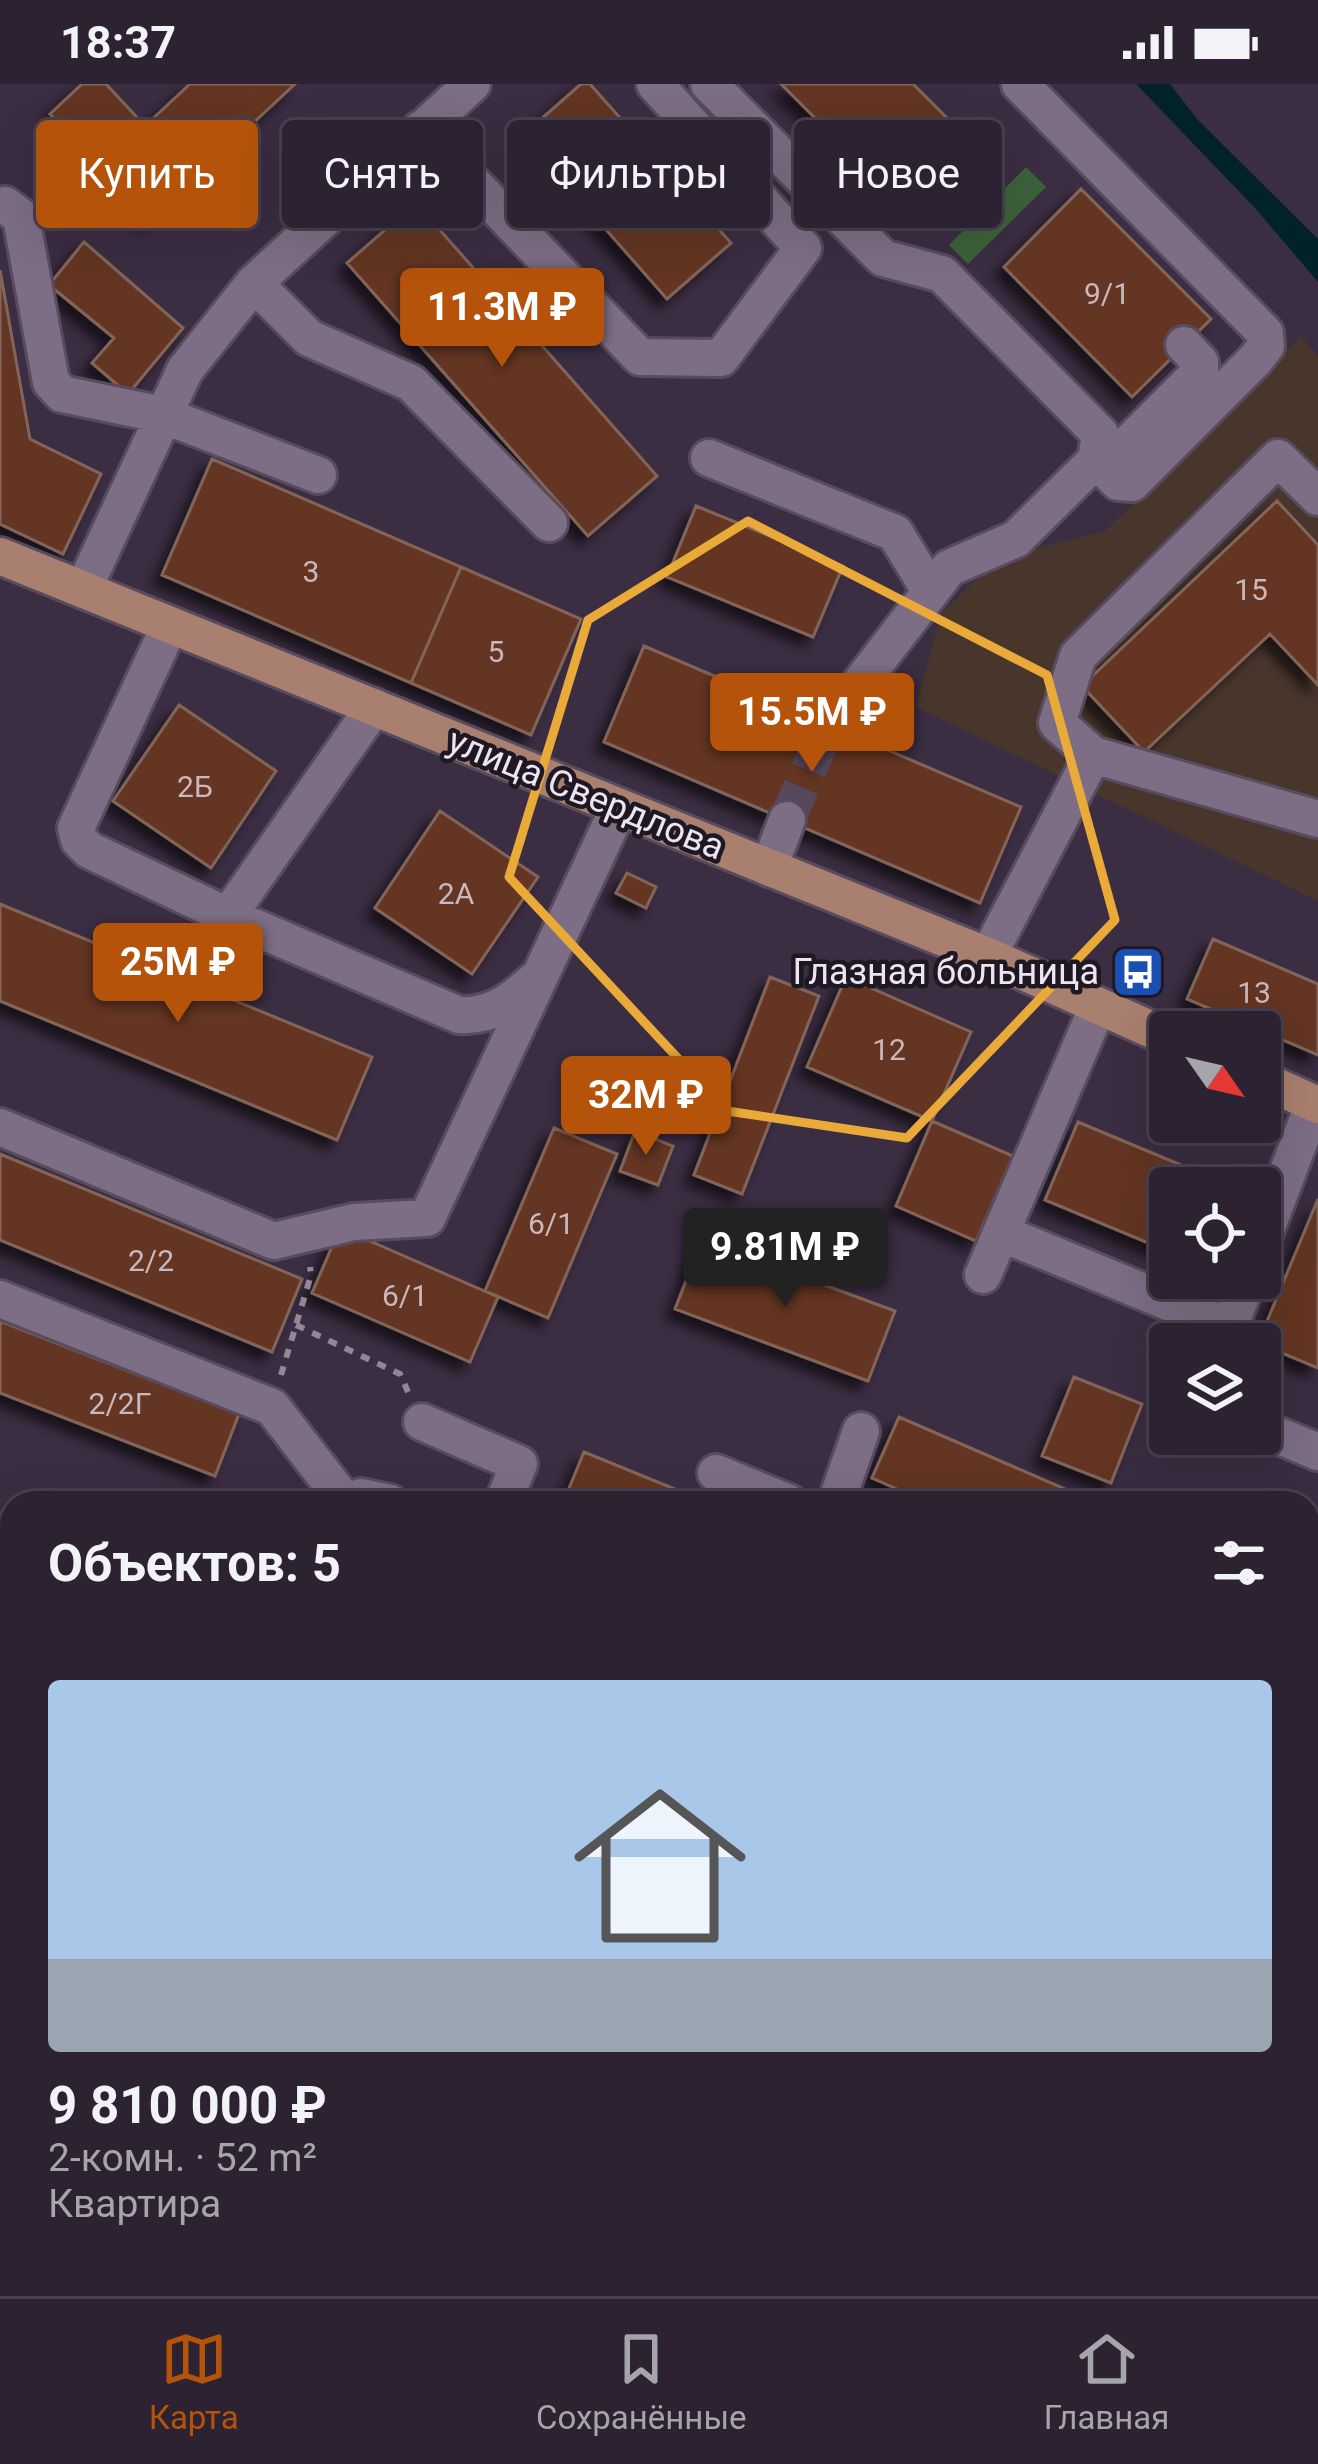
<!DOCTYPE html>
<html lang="ru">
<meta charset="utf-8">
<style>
:root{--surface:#2c2232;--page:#382f3e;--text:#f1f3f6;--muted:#a6a4ac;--line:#483f4d;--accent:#b45309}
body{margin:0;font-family:Roboto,sans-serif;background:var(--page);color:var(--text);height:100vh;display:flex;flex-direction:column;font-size:45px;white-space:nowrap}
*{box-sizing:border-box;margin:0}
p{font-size:39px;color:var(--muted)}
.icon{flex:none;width:66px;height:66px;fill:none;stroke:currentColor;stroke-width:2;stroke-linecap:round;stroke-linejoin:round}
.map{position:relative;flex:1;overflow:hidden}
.sheet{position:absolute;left:0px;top:1407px;width:1320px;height:807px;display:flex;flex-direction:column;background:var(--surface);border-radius:36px 36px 0 0;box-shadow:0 12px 48px #0002,0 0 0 3px var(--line)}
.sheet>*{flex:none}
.guide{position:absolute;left:36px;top:36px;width:1248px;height:108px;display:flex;gap:24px}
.needle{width:78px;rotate:124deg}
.tools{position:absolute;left:1149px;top:927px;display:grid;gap:24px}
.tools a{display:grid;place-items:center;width:132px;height:132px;border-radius:12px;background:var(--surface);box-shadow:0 12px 48px #0002,0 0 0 3px var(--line);font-size:60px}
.price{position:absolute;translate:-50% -102px;padding:0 27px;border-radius:12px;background:var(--accent);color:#fff;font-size:39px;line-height:78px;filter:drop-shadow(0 3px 6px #0008)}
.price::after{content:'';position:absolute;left:50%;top:72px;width:36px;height:27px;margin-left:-18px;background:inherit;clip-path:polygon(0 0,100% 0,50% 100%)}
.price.selected{background:#222;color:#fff}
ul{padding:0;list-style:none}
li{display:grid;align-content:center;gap:24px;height:636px;padding:0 48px}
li+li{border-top:3px solid var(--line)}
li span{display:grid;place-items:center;height:372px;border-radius:12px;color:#555}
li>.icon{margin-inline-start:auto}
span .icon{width:216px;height:216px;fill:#fffc;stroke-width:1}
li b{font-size:51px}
h2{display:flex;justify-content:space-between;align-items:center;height:144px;padding:0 48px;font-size:51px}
.tag{padding:0 42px;border-radius:12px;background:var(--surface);box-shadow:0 12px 48px #0002,0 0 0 3px var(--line);font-size:42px;line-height:108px}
.tag.selected{background:var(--accent);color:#fff}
.status{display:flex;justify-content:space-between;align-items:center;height:84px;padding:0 60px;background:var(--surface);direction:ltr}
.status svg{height:33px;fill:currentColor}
.tabs{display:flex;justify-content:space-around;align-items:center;height:168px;border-top:3px solid var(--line);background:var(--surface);font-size:33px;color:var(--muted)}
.tabs a{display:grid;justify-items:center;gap:6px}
.tabs .selected{color:var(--accent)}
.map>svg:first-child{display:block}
</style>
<div class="status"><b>18:37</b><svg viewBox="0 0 49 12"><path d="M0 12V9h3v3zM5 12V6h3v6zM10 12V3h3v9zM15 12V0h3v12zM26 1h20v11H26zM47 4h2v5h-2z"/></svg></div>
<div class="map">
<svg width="1318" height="2212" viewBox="0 0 1318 2212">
<defs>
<filter id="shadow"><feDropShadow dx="-9" dy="9" stdDeviation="6" flood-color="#0009"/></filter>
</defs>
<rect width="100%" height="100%" fill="#3b2d42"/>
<path fill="#48362d" d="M1301 252 1318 272V817L916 623 941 530 998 474 1105 447Z"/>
<path fill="#3d613c" d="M1026 83 1046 103 968 180 949 161Z"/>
<path fill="#002329" d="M1136 0H1170L1197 35 1318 155V198L1255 124Z"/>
<path fill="#633621" stroke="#826559" stroke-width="3" filter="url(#shadow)" d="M82 0H106L145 42 190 0H295L149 136 50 30Z
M581 0H590L731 159 667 215 523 51Z
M781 0H913L958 45 892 111Z
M1081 105 1211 235 1132 313 1004 183Z
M416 119 657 392 588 452 347 179Z
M84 158 183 244 128 310 92 279 114 254 49 201Z
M0 186 30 355 101 390 63 470 0 440Z
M212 375 461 483 411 599 162 491Z
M1277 417 1318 461V601L1270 550 1144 668 1082 602Z
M696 422 843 482 813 553 667 493Z
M461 483 581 535 531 651 411 599Z
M644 562 1021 723 980 819 604 658Z
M179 621 276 687 211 784 113 717Z
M440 727 538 793 472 890 375 824Z
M627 789 656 803 646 824 616 809Z
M0 820 372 973 337 1056 0 917Z
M1213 855 1318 900V971L1187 915Z
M770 893 819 912 742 1110 694 1091Z
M846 893 971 948 932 1037 807 983Z
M932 1037 1013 1072 976 1157 896 1122Z
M1078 1038 1236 1104H1170V1168L1045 1116Z
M554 1044 617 1070 548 1234 485 1207Z
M635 1047 673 1062 658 1101 620 1087Z
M0 1070 302 1195 272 1268 0 1156Z
M1318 1115V1284L1258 1259Z
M340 1144 498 1213 470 1278 312 1209Z
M702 1156 895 1227 868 1297 675 1225Z
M0 1237 239 1330 215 1392 0 1309Z
M1074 1293 1142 1320 1111 1399 1042 1372Z
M899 1333 1065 1405 1059 1419H929L872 1394Z
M584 1368 709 1419H563Z
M1308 1559 1318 1563V1610L1308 1631Z
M0 1676 12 1682V1772L0 1766Z
M0 1944 12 1949V2040L0 2034Z
M1308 1989 1318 1993V2068L1308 2063Z
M353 2202H424L419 2212H374Z
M828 2202H1007L1029 2212H832L825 2209Z"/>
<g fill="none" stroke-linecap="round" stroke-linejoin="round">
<path stroke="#56485c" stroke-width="36" stroke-dasharray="36 18" stroke-linecap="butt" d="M787 736 828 641"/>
<g stroke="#574b5d" stroke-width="42">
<path id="minor" d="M709 0 883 174 942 190 1100 350 1096 376 1016 455 949 484 828 641
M1020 0 1265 249 1266 262 1255 276 1132 399 1118 398 1096 376
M421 45 640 273 721 274 803 164 655 0
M0 122 5 121 21 133 51 298 62 310 163 331 318 391
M254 199 309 254 411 299 549 439
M709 374 895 449 931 508
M1104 384 1200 288V278L1184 261
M83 506 185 286 254 199 472 0
M170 541 76 744 79 756 89 766 228 832 459 931C492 933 511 917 535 896
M1093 671 1318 735
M769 784 787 736
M228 832 374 623
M988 872 1093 671 1057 639 1078 572 1278 374 1318 413
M0 1043 274 1157 354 1138 427 1134 619 723
M1001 1149 1229 1243
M1260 1161 1314 1019
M983 1191 1098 922
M0 1215 272 1323 346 1419
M1223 1260 1248 1194
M422 1338 519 1380 503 1419
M1260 1344 1318 1368
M716 1389 789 1419
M346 1419 361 1413 390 1419
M836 1419 861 1347
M0 1487 12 1493
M0 1628 12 1634
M1308 1718 1318 1723
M1308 1809 1318 1786
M0 1891 12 1896
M1308 1951 1318 1956
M0 2116 12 2122
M181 2202 202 2212
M664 2202 685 2212
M1238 2202 1248 2212
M756 2212 762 2202
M1086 2212 1091 2202"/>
</g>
<g stroke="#574b5d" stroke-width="42">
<path id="major" d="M0 472 988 872 1170 954
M1260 995 1318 1021"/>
</g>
<path stroke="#928798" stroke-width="6" stroke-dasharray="9 9" stroke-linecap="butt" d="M296 1241 400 1290 408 1308
M281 1291 311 1191 310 1183"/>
<use href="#minor" stroke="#7d6d85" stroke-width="36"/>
<use href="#major" stroke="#a97f6f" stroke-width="36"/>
</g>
<path fill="none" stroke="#eaaa39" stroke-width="9" stroke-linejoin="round" d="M748 437 1047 591 1115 836 907 1054 727 1027 509 793 588 536Z"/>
<defs>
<g id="bus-square" transform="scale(2.7)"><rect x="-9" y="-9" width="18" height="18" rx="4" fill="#1a4fb4" stroke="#1e1822"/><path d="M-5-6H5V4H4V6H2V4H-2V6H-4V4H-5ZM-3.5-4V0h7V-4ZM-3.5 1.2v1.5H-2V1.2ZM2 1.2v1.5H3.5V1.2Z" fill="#fff"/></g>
</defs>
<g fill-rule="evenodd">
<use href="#bus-square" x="1138" y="888"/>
</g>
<g text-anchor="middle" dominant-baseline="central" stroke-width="9" stroke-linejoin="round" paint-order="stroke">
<g font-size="30" fill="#cab8be">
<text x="1107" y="209">9/1</text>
<text x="311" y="487">3</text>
<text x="1251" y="505">15</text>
<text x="496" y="567">5</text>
<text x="195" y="702">2Б</text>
<text x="456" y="809">2А</text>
<text x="1254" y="908">13</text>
<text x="889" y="965">12</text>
<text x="551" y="1139">6/1</text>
<text x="151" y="1176">2/2</text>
<text x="405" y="1211">6/1</text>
<text x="120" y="1319">2/2Г</text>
</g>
<g font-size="36" fill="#ede4f2" stroke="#1e1822">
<text transform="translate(586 710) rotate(22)">улица Свердлова</text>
</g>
<g font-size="36" fill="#ede4f2" stroke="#1e1822" text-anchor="end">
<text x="1099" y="888">Глазная больница</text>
</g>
</g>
</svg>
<div class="tools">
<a><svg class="needle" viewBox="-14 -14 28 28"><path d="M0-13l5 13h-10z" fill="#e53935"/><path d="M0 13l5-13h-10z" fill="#a6a4ac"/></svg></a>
<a><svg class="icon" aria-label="locate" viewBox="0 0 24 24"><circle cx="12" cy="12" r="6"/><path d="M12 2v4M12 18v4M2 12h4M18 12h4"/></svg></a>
<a><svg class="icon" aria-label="layers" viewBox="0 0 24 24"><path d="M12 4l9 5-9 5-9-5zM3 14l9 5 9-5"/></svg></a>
</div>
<b class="price" style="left:502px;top:286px">11.3M ₽</b>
<b class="price" style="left:812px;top:691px">15.5M ₽</b>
<b class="price" style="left:178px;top:941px">25M ₽</b>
<b class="price" style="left:646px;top:1074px">32M ₽</b>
<b class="price selected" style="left:785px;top:1226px">9.81M ₽</b>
<div class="guide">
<a class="tag selected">Купить</a>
<a class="tag">Снять</a>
<a class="tag">Фильтры</a>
<a class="tag">Новое</a>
</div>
<section class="sheet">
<h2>Объектов: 5<svg class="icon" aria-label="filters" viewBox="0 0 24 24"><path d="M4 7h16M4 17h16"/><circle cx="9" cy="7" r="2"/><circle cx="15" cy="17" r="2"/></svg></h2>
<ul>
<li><span style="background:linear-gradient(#a9c7e8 75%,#9aa5b1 0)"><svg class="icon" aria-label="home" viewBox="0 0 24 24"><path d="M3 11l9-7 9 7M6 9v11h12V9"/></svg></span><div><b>9 810 000 ₽</b><p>2-комн. · 52 m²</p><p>Квартира</p></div></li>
</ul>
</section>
</div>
<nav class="tabs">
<a class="selected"><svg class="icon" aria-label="map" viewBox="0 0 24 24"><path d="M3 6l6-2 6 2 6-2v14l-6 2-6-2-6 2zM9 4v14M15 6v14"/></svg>Карта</a>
<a><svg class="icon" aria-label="saved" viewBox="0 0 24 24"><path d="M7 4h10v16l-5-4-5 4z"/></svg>Сохранённые</a>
<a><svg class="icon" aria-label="home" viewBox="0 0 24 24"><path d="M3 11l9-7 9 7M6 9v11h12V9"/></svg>Главная</a>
</nav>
